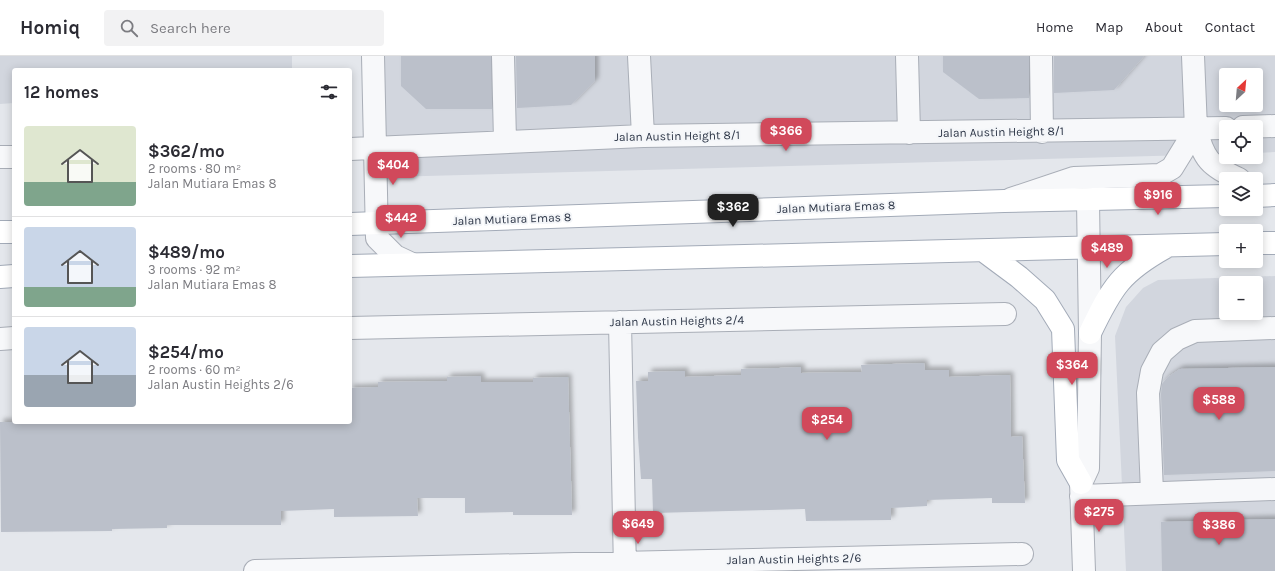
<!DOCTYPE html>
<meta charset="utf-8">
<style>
:root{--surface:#fff;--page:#f2f2f3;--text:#2b2b33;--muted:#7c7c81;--line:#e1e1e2;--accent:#d1495b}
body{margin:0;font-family:Karla,sans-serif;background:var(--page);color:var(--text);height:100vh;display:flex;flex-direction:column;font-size:15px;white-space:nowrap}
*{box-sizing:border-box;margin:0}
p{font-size:13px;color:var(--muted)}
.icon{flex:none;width:22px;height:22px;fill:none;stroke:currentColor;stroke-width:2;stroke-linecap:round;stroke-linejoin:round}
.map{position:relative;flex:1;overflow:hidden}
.drawer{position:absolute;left:12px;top:12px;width:340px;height:356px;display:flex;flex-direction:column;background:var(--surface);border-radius:4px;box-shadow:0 2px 10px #0003}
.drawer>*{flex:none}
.needle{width:26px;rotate:26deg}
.controls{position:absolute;left:1219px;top:12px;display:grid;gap:8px}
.controls a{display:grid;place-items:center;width:44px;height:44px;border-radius:4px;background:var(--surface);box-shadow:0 2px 10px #0003;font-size:20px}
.price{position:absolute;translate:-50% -34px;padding:0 9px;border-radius:8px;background:var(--accent);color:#fff;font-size:13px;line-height:26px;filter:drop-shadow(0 1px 2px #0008)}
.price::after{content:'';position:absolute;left:50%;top:24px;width:12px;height:9px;margin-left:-6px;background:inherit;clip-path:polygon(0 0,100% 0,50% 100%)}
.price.on{background:#222;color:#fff}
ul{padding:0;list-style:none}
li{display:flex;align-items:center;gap:12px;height:100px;padding:0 12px}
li+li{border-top:1px solid var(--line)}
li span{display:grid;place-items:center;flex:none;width:112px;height:80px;border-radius:4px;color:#555}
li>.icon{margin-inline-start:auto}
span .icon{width:48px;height:48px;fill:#fffc;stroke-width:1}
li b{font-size:17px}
h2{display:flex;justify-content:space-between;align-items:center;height:48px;padding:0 12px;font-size:17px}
header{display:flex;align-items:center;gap:24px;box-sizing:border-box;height:56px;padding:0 20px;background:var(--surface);border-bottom:1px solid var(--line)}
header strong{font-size:19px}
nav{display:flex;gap:22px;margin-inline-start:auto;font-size:14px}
.search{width:280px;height:36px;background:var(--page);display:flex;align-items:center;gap:10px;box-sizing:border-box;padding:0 14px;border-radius:4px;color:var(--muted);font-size:15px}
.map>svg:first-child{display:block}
</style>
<header>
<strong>Homiq</strong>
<div class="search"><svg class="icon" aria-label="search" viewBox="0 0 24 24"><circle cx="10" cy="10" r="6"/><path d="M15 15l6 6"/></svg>Search here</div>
<nav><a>Home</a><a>Map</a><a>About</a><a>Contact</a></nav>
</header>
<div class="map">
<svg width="1275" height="515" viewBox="0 0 1275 515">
<defs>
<filter id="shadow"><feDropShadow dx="3.5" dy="-3.5" stdDeviation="2" flood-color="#0004"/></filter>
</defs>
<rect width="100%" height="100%" fill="#e4e7ec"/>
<path fill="#d2d6de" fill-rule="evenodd" d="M0 0H292V14H14V47L0 48Z
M374 0H1275V96L1256 97V71H1226V98L388 121ZM1226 19H1256V49H1226Z
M1275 220V515H1126L1115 280 1126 251 1143 232 1158 224ZM1226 227H1256V257H1226Z"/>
<path fill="#bbc0ca" filter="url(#shadow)" d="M401 0H491L492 53H426L401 30Z
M516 0H595V25L571 49 517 52Z
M943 0H1029V42L979 43 943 16Z
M1054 0H1144L1114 34 1054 37Z
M924 307 925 314H949V321L1010 319 1011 381 1022 380 1025 447H992V442L927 444V450L891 452V464L806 465 805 453 653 457 652 423H641L638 381 636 325H648V316L685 315V321L741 319V313L779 312 801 311V317L862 316 861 309Z
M1275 311V415L1164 419 1161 338 1162 328 1168 321 1180 313Z
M481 320V326H533V322L568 321 572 459H513V456L465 457V442H417L418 460 334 461V453L281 455V469H167V472L112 473V475L1 476 0 366H350V332L378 331V326L447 325V321Z
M1275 463V515H1162L1161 466Z"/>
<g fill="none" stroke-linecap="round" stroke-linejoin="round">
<g stroke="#a9aeb7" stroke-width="24">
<path id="minor" d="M373 0 377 182 395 200 412 208
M503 0 505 85
M639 0 643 80
M907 0 909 77
M1041 0 1042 76
M1243 71 1275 70
M1196 73C1204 104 1209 109 1239 123
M350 93 643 80 1226 72
M0 101H14
M1011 143 1074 122 1160 119 1172 112 1196 73 1193 0
M620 266 625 515
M350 272 1005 258
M0 283 14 282
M1152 437 1148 337 1152 315 1162 296 1177 283 1195 275 1275 272
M1081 440 1275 433
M255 515 1022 498
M1084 515 1081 427 1088 412 1090 277 1088 145"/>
</g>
<g stroke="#a3abb8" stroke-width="24">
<path id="major" d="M1256 140 1275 139
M350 168 1004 145 1226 140
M0 176H14
M1256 187H1275
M984 195 1019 221 1045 244 1063 273 1068 404 1081 427
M350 210 1226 188
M0 221 14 220
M1090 277C1112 231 1121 216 1166 191"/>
</g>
<use href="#minor" stroke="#f7f8fa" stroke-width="22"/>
<use href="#major" stroke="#fff" stroke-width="22"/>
</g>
<g text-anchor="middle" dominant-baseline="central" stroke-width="4" stroke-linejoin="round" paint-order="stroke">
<g font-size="12" fill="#2b3445" stroke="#f4f6f9">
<text transform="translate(1001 76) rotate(-1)">Jalan Austin Height 8/1</text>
<text transform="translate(677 80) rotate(-1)">Jalan Austin Height 8/1</text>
<text transform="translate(836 151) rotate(-2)">Jalan Mutiara Emas 8</text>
<text transform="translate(512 163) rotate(-2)">Jalan Mutiara Emas 8</text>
<text transform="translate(677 265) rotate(-1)">Jalan Austin Heights 2/4</text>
<text transform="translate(794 503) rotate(-1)">Jalan Austin Heights 2/6</text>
</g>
</g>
</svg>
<div class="controls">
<a><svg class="needle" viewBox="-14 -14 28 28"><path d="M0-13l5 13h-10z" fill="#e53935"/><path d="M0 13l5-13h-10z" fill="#7c7c81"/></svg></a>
<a><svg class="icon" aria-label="locate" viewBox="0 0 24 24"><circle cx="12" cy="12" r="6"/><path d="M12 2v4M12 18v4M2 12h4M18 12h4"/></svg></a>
<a><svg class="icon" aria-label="layers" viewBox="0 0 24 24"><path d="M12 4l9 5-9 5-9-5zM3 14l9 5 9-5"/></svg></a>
<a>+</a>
<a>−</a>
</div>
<b class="price" style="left:786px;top:96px">$366</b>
<b class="price" style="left:393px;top:130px">$404</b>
<b class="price" style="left:1158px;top:160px">$916</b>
<b class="price on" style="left:733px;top:172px">$362</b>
<b class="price" style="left:401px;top:183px">$442</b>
<b class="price" style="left:1107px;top:213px">$489</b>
<b class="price" style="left:1072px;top:330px">$364</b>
<b class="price" style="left:1219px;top:365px">$588</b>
<b class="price" style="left:827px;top:385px">$254</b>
<b class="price" style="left:1099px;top:477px">$275</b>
<b class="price" style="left:638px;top:489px">$649</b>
<b class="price" style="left:1219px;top:490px">$386</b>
<section class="drawer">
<h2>12 homes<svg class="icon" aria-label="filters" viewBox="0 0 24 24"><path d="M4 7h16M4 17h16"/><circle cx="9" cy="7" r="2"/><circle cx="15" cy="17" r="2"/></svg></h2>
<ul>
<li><span style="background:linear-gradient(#dfe7d0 70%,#7fa58c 0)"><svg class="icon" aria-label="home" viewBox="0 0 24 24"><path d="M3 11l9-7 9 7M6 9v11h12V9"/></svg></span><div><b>$362/mo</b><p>2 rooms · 80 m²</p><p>Jalan Mutiara Emas 8</p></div></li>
<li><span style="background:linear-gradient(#c9d6e8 75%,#7fa58c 0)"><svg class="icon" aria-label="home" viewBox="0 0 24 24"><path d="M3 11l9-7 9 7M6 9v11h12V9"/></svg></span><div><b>$489/mo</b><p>3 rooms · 92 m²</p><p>Jalan Mutiara Emas 8</p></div></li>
<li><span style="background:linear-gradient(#c9d6e8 60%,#9aa5b1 0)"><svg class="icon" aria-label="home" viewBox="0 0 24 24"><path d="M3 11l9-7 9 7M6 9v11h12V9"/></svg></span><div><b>$254/mo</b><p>2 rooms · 60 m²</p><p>Jalan Austin Heights 2/6</p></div></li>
</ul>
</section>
</div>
